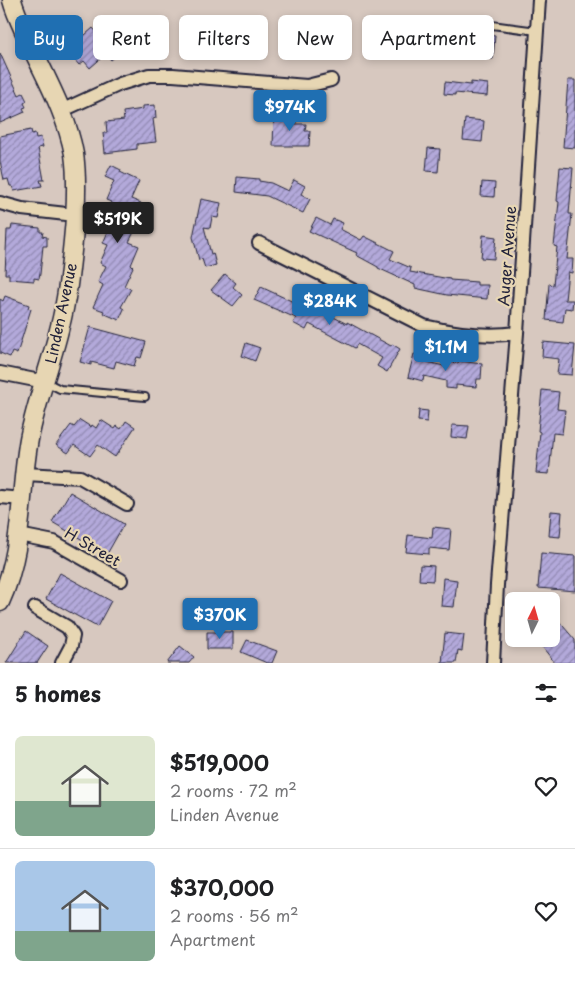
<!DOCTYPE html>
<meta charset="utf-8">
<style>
:root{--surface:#fff;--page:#f6f6f6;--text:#202124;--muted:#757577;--line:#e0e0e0;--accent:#1f6fb2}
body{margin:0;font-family:"Playpen Sans",sans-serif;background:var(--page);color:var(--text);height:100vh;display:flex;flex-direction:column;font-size:19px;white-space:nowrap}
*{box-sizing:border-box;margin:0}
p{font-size:16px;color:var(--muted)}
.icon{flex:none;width:28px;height:28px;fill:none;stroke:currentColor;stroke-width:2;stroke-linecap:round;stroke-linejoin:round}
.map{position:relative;height:663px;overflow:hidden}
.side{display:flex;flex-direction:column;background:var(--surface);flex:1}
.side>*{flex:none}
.top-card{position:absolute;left:15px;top:15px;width:545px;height:45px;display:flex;gap:10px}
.needle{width:32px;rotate:5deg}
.buttons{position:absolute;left:505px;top:592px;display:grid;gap:10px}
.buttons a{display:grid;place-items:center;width:55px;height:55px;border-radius:8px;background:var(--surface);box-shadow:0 2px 8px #0003;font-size:25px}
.price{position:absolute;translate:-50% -42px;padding:0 11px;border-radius:5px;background:var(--accent);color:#fff;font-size:16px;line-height:32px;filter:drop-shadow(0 1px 2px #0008)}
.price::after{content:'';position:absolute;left:50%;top:30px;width:15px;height:11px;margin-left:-8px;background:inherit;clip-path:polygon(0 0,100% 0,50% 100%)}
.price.on{background:#222;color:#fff}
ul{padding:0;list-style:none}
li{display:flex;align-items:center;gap:15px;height:125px;padding:0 15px}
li+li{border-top:1px solid var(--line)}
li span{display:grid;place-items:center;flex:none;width:140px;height:100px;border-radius:8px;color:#555}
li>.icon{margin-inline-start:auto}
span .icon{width:60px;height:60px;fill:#fffc;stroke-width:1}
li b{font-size:21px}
h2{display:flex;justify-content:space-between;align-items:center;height:60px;padding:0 15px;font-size:21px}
.chip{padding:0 18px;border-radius:8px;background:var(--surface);box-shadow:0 2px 8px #0003;font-size:18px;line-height:45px}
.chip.on{background:var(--accent);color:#fff}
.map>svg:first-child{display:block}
</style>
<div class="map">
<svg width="575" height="663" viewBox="0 0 575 663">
<defs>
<pattern id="building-hatch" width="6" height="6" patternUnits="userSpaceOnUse" patternTransform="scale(1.25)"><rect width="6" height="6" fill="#b3a9da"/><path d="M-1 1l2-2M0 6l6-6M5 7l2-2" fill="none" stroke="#9189b2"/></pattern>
</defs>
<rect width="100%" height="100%" fill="#d7c8bf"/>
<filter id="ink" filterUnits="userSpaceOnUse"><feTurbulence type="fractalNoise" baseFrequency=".02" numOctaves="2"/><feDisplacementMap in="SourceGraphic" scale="10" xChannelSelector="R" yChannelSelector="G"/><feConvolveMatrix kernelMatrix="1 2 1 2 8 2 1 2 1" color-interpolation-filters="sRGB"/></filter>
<g filter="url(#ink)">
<path fill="url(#building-hatch)" stroke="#22223b" d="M142 18 152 36 155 35 160 44 148 50 145 43 130 54 125 48 111 60 106 54 90 68 84 61 79 65 62 45 72 36 77 42 93 28 100 36 119 22 123 28Z
M397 23 399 40 395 41 397 57 378 58 376 46 378 26Z
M479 33 495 35 493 59 477 58Z
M433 41H448L447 52H433Z
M0 53 19 95 23 93 27 101 24 103 26 107 23 108 25 112 0 123Z
M568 80H575V148L563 147Z
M445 82 471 85V82L488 84 487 96 455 93V95L444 94Z
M155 105 156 118 153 119 156 142 137 144V149L105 153 103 133H107L106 122 124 120 123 112 143 109V106Z
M274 114 296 115V124H306L305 131H310L309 146H273Z
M465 119 484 121 482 142 463 140Z
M31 130 32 134 35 133 36 138 41 137 43 147 38 148 44 180H40L42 186 14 191 12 186H10L8 179 4 180 0 161V136Z
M428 148 440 149 438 172 426 171Z
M111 165 121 170 120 172 139 181 131 199 141 203 133 222 138 224 129 242 139 246 131 265 133 267 124 286 131 289 121 307 124 309 119 320 103 313 104 311 93 307 103 285 98 282 106 266 100 263 108 245 103 243 111 225 102 220 111 202 106 200 114 181 105 177Z
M560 167 573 168 569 214H572L567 259H573L572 273 568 272 565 300H573L572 309 565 308 563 322 546 320 549 284 553 285 557 247 554 246 559 202 557 201Z
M237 177 259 179V181L271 183 288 191 294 180 305 186 301 194 310 199 303 213 267 196 236 192Z
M482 182 495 183 494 197 481 196Z
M201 199 221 203 218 218 212 217 210 228 204 227 211 254 213 253 216 265 205 268 202 259 199 260 193 237Z
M316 218 330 225 333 219 343 223 340 229 361 240 364 236 394 251 390 259 411 268 410 272 450 279V280L477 282V285H488L487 299 447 295 415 288V285L378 268V267L356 255 357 253 309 231Z
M12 225 40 228V232H43L42 236 47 237V246H43L40 274 39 279 34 278V281L9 279V274H5L7 230H11Z
M483 235 496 237 494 259 481 258Z
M225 274 236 283 233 287 242 295 233 306 211 290Z
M261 287 300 305 302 301 311 305 312 304 327 312 326 313 347 324V322L391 346 392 344 400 349 387 372 377 366 382 358 357 344 355 348 309 324 306 330 293 323 296 318 254 300Z
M5 296 29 305 28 308 31 309 17 354 12 352 10 357 0 353V299L3 301Z
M90 327 146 342 141 358 137 357 134 366 116 361 114 368 91 362V365L80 362Z
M543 342 575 345 572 375 557 374 559 359 542 357Z
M246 343 260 348 255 361 242 356Z
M414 354 428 357 427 362 448 367V362L459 363V361L482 364 481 379H477L476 387 456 385V389L446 388V381L424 376 423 381 408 377Z
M542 390 559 392 557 409 565 410 562 434 553 433 549 474 536 473 540 432 538 431Z
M419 410 428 411 427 422 418 421Z
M80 420 91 427 92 425 96 428 101 420 115 429 117 426 121 429 126 421 135 427 115 457 98 445 90 456 74 445 68 453 56 445 71 425 74 427Z
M452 425 469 426 467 439 451 437Z
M70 492 124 524 107 554 52 522Z
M551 511 562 512 560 537 549 536Z
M433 527 451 529 449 550 429 548V554L406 552 408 535 432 538Z
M541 553 575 556V591L538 588Z
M420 565 434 566 433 581 419 580Z
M60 573 111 601 97 627 46 599Z
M443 578 457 580 454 607 441 606Z
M551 612 575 640V663H555L536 639H551Z
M26 631 48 646 37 663H6Z
M207 632H233V649H207Z
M445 633 464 635 462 651 458 650 456 663H442Z
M247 640 277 651 272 663H267L241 652Z
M180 646 194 657 189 663H167Z"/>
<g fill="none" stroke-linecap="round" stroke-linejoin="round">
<g stroke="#22223b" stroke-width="10">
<path id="lane" d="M477 23 537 31
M46 382 60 389 145 397"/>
</g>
<g stroke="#22223b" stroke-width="16">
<path id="street" d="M61 111 120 84 149 75H173L307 86 331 80
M0 203 22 209 75 215
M259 243 424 326C453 333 487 337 517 333
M0 373 45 382
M25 474 80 477 127 504
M0 497 23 499
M19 535 54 542 121 580
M35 608 67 627 73 636 71 646 62 663
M493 663 497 585 517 333 539 0"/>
</g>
<g stroke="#22223b" stroke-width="21">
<path id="secondary" d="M0 602C24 550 19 494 29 439 36 402 50 367 59 330 67 301 70 271 73 241 76 212 78 183 74 154 67 115 46 78 29 42 23 28 16 15 12 0"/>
</g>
<use href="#lane" stroke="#e7d6b3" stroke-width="6"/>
<use href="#street" stroke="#e7d6b3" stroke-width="12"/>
<use href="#secondary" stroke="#e7d6b3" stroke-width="18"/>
</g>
</g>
<g text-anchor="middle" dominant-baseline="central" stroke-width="4.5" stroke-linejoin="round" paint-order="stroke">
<g font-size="15" fill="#22223b" stroke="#e7d6b3">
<text transform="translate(506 256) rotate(-86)">Auger Avenue</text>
<text transform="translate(60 313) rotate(-78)">Linden Avenue</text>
<text transform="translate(93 546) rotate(30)">H Street</text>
</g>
</g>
</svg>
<div class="buttons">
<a><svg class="needle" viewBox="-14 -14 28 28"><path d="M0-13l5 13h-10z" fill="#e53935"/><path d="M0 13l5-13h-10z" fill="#757577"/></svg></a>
</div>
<b class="price" style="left:290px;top:132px">$974K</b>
<b class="price on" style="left:118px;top:244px">$519K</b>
<b class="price" style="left:330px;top:326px">$284K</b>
<b class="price" style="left:446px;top:372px">$1.1M</b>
<b class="price" style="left:220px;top:640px">$370K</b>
<div class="top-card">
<a class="chip on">Buy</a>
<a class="chip">Rent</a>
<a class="chip">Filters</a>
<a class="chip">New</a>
<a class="chip">Apartment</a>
</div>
</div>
<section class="side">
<h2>5 homes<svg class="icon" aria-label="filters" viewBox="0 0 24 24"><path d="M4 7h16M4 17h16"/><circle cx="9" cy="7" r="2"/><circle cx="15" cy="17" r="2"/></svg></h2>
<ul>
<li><span style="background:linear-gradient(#dfe7d0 65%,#7fa58c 0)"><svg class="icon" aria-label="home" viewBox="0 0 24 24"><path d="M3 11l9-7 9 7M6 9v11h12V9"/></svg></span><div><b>$519,000</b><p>2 rooms · 72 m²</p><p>Linden Avenue</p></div><svg class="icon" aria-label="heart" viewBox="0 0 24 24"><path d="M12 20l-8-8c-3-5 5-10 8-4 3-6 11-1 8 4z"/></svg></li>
<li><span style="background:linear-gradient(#a9c7e8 70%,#7fa58c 0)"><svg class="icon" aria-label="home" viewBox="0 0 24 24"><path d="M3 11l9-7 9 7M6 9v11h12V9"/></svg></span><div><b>$370,000</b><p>2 rooms · 56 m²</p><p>Apartment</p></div><svg class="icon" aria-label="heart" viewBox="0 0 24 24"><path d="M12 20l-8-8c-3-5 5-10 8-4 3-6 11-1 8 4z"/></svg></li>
</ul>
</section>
